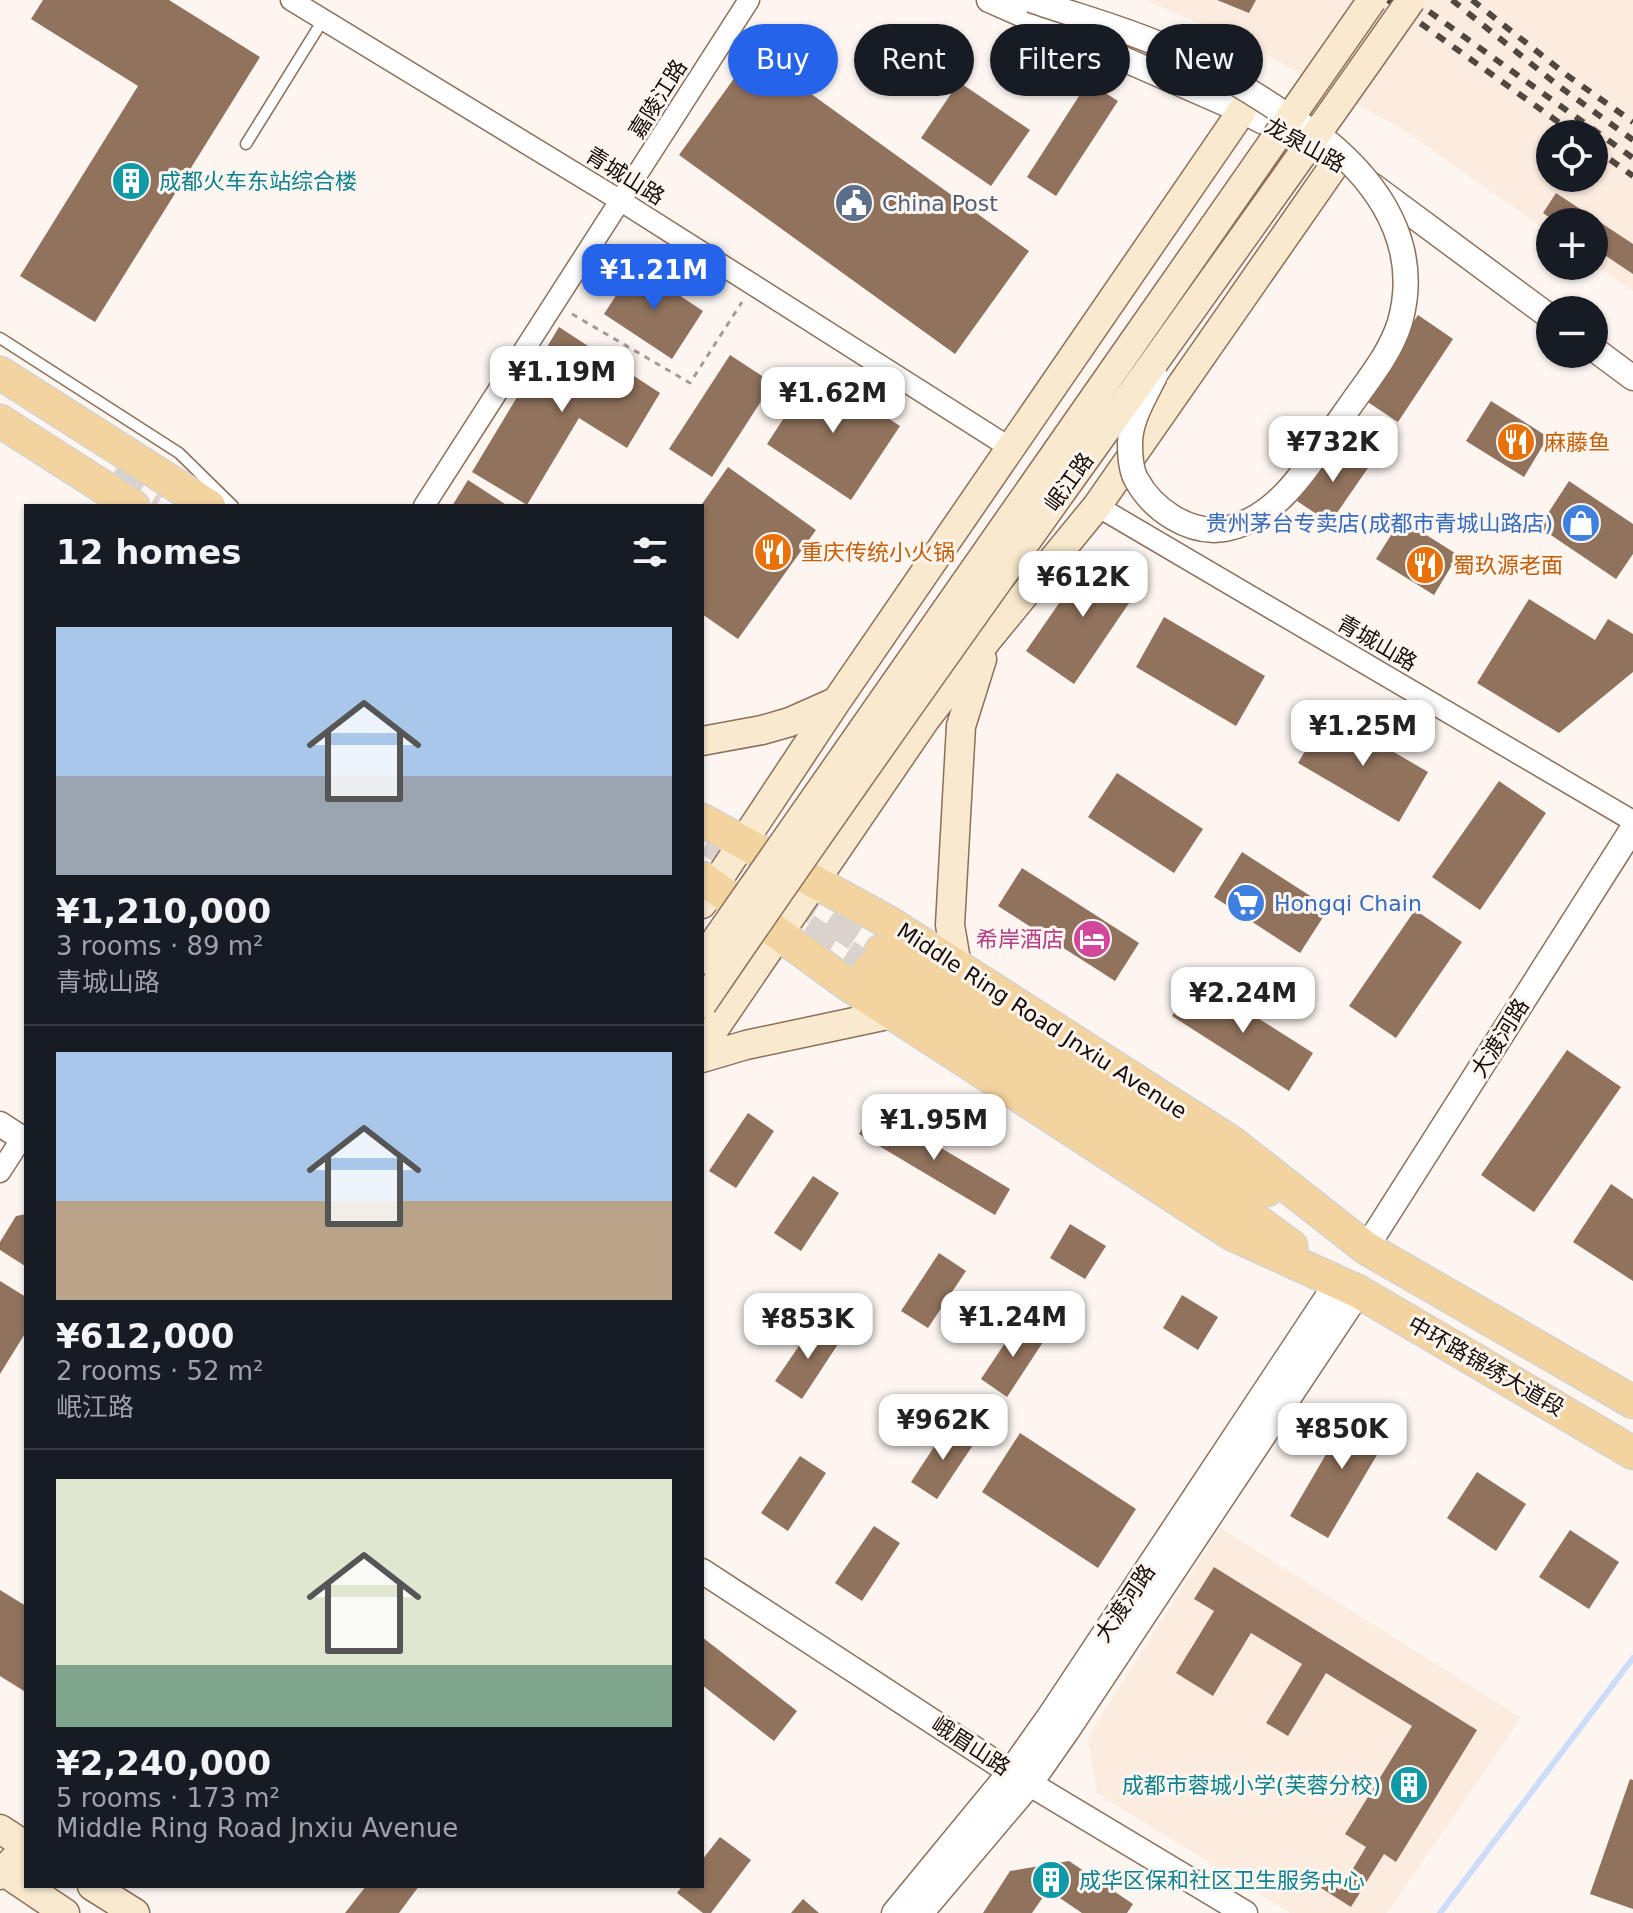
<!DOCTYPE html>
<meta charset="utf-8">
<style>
:root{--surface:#171b24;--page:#242831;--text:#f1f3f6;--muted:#9ea1a6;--line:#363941;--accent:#2563eb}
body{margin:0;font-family:"DejaVu Sans","Noto Sans SC",sans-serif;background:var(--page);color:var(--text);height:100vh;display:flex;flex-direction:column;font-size:30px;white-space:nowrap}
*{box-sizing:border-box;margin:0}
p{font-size:26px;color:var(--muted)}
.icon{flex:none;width:44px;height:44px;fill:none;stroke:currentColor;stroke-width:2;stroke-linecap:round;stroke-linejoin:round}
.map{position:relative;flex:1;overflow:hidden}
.drawer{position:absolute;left:24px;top:504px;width:680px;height:1384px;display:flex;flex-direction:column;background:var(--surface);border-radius:0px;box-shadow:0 2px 6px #0004}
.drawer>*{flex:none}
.banner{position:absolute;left:728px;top:24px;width:760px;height:72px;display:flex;gap:16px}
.tools{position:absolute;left:1536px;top:120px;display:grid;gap:16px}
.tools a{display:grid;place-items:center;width:72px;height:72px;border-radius:50%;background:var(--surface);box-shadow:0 2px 6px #0004;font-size:40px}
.price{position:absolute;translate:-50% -68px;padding:0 18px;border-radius:16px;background:#fff;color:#222;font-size:26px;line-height:52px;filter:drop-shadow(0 2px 4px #0008)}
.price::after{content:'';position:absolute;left:50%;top:48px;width:24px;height:18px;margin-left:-12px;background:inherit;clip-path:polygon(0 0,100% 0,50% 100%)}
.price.on{background:var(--accent);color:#fff}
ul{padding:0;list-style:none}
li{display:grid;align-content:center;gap:16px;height:424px;padding:0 32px}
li+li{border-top:2px solid var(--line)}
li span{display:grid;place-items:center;height:248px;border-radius:0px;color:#555}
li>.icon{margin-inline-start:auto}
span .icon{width:144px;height:144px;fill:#fffc;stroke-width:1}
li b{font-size:34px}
h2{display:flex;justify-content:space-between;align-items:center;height:96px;padding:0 32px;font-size:34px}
.tag{padding:0 28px;border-radius:36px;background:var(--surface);box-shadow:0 2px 6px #0004;font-size:28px;line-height:72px}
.tag.on{background:var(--accent);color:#fff}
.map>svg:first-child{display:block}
</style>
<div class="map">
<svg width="1633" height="1913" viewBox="0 0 1633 1913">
<rect width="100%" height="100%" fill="#fcf5f0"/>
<path fill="#fcebdf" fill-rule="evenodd" d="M1145 0H1633V291L1594 264V222H1550V233L1404 130 1241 41ZM1550 134H1594V178H1550Z
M1220 1528 1521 1718 1387 1913H1291L1097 1793 1088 1737Z"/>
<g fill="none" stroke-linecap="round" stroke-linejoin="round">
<path stroke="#cddcf9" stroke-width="6" d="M1440 1913 1633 1658"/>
</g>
<path fill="#90725d" d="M43 0H169L260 57 95 322 20 276 138 86 31 19Z
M1217 0H1256L1249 13Z
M753 52 1029 251 955 354 679 155Z
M959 82 1030 130 991 186 921 138Z
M1088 82 1118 101 1056 196 1027 177Z
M1556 193 1633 244V274L1594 248V222H1556L1543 213Z
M635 266 703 311 672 359 604 314Z
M1418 315 1453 339 1398 422 1363 399Z
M559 327 660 393 627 448 579 418 527 505 472 472Z
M730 355 773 383 712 477 669 449Z
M815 370 900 426 851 500 767 444Z
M1491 401 1548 437 1524 477 1466 441Z
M1335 445 1368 468 1330 523 1297 501Z
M728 467 816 530 738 639 702 614V504Z
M468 480 508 506H452Z
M1569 481 1633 524V554L1616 579 1539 527Z
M1401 519 1458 555 1434 595 1376 559Z
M1093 554 1140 587 1074 684 1026 651Z
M1529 599 1595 640 1608 619 1633 634V672L1559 733 1477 683Z
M1164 617 1265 676 1236 726 1136 667Z
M1327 713 1428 772 1399 822 1298 763Z
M1117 773 1203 829 1174 873 1088 817Z
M1499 781 1546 813 1480 910 1432 877Z
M1242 852 1329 908 1300 953 1214 897Z
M1022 868 1139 943 1115 981 998 906Z
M1415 910 1462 942 1396 1038 1349 1006Z
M1196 979 1313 1053 1289 1091 1172 1016Z
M1567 1050 1621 1087 1534 1212 1481 1175Z
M874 1108 1010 1189 995 1215 859 1134Z
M748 1113 774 1131 736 1188 709 1171Z
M813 1176 839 1193 801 1251 774 1233Z
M1611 1184 1633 1199V1281L1573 1242Z
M26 1214V1264L25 1266 0 1250V1242L16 1216Z
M1070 1224 1106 1246 1085 1279 1050 1258Z
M939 1253 966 1271 928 1328 901 1311Z
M0 1281 26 1297V1332L0 1374Z
M1182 1295 1218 1317 1198 1350 1163 1328Z
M1019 1322 1045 1339 1007 1397 981 1379Z
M814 1324 840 1341 802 1399 775 1381Z
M1356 1403 1394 1426 1328 1538 1290 1516Z
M949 1424 975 1442 937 1499 911 1482Z
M1020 1433 1136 1509 1098 1568 982 1492Z
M800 1456 826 1473 788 1531 761 1513Z
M1477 1472 1526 1504 1496 1551 1447 1518Z
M874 1526 900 1543 862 1601 835 1583Z
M1570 1530 1619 1562 1589 1609 1539 1577Z
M1214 1567 1477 1730 1396 1862 1384 1854 1351 1907 1321 1888 1326 1881 1340 1890 1366 1847 1345 1834 1412 1726 1326 1673 1288 1736 1266 1723 1302 1664 1251 1633 1213 1696 1176 1673 1214 1611 1194 1599Z
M0 1590 26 1606 24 1691 0 1676Z
M702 1637 797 1711 774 1741 702 1685Z
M1630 1779 1633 1780V1909L1590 1894Z
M720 1837 751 1860 711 1913H703L677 1893 682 1886H702V1860Z
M1069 1861 1133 1904 1127 1913H1082L1048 1890 1032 1913H983L1010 1871Z
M366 1886H419L399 1913H345Z
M803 1899 819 1913H791Z"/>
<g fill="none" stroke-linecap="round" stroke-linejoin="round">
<path stroke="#dad2cd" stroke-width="32" stroke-dasharray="32 16" stroke-linecap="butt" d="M111 477 156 506
M709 840 881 951
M765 903 869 970"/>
<g stroke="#8d6f5a" stroke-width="13">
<path id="service" d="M246 144 323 20
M0 338 179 453 233 506"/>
</g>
<g stroke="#8d6f5a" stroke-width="23">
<path id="minor" d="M291 0 621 201 1012 449
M424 506 749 0
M1097 506 1633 821
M0 1172 22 1138"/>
</g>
<g stroke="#8d6f5a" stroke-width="27">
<path id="tertiary" d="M989 0 1242 111 1325 153
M1372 185 1550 317
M1594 349 1633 378
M0 1124 26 1141
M1366 1248 1633 828
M702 1571 1010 1772 1245 1913
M894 1913 1010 1772 1051 1714 1338 1281
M921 1913 1030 1784 1067 1731 1359 1292"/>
</g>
<g stroke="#8d6f5a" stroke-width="31">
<path id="secondary" d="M702 741 762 730 790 722 835 702
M702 904 836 702 1242 111
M957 966 950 925 961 726 982 659
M702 1047 925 720 988 639 1097 506 1338 160
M702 1058 746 1045 892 1014
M0 1829 26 1846
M0 1869 65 1913
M0 1875 26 1846
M92 1886 135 1913"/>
</g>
<g stroke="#d5d3d2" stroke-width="35">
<path id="primary" d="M0 373 209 506
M0 421 133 506
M702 820 888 922 1231 1142 1366 1248 1633 1402
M702 878 849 985 1232 1234 1359 1292 1633 1453
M881 951 1267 1190
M869 970 1235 1205 1291 1246"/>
</g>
<path stroke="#a49c96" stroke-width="3" stroke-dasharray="6 6" stroke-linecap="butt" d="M572 314 690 383 742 302"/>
<use href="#service" stroke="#fff" stroke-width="10"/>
<use href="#minor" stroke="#fff" stroke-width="20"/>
<use href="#tertiary" stroke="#fff" stroke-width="24"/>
<use href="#secondary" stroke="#f9e9cf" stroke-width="28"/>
<use href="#primary" stroke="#f3d39e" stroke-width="32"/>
<path stroke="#514741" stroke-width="6" stroke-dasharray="10 10" stroke-linecap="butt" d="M1388 0 1575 134
M1413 0 1633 158
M1452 0 1560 87 1633 140
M1472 0 1568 76 1633 122
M1594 148 1633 176"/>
<g stroke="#8d6f5a" stroke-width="27" stroke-linecap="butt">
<path id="tertiary-bridge" d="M1031 0C1076 16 1124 28 1168 48 1209 66 1246 88 1283 113 1301 125 1323 136 1338 151 1388 196 1419 254 1400 322 1390 355 1366 382 1347 410 1315 454 1283 518 1225 529 1189 535 1152 509 1136 479 1131 470 1130 453 1130 443 1130 420 1145 396 1155 376"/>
</g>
<g stroke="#8d6f5a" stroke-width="31" stroke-linecap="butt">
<path id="secondary-bridge" d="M702 960 1372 0
M702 1004C933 665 1176 336 1411 0"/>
</g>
<use href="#tertiary-bridge" stroke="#fff" stroke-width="24"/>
<use href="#secondary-bridge" stroke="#f9e9cf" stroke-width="28"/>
</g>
<defs>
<g id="building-disc" transform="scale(2)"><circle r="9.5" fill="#0f9aa8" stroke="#fcf5f0"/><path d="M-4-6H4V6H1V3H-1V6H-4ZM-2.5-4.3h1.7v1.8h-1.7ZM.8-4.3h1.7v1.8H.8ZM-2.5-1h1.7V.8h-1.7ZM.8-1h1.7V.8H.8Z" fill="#fff"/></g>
<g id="civic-disc" transform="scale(2)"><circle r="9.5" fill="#5c6f8a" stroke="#fcf5f0"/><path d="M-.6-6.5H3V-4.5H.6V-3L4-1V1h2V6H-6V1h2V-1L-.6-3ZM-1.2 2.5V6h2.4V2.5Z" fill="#fff"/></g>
<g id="restaurant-disc" transform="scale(2)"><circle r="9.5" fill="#e8710a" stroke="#fcf5f0"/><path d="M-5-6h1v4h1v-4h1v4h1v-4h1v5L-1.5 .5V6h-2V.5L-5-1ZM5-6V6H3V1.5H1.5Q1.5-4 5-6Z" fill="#fff"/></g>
<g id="shop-disc" transform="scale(2)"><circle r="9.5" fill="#3f7fe0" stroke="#fcf5f0"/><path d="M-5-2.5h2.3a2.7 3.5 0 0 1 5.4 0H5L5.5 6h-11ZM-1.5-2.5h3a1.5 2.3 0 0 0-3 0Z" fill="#fff"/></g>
<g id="supermarket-disc" transform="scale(2)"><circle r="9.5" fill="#3f7fe0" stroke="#fcf5f0"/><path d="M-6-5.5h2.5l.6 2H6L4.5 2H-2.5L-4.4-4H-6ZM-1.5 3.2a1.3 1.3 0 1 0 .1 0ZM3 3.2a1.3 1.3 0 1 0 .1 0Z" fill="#fff"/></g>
<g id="hotel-disc" transform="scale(2)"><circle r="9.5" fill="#d1479c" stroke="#fcf5f0"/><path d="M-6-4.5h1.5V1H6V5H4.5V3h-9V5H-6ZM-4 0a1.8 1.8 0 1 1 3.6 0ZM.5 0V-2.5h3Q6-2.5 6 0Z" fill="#fff"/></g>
</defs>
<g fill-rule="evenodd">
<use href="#building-disc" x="131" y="181"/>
<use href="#civic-disc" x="854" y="203"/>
<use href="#restaurant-disc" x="1516" y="442"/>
<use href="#shop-disc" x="1581" y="523"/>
<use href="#restaurant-disc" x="773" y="552"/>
<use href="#restaurant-disc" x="1425" y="565"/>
<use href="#supermarket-disc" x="1246" y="903"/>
<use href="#hotel-disc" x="1092" y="939"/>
<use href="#building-disc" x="1409" y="1785"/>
<use href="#building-disc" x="1051" y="1880"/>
</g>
<g text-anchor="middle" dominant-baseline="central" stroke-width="6" stroke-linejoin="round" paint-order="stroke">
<g font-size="22" fill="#180d06" stroke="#fcf5f0">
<text transform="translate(658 99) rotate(-58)">嘉陵江路</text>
<text transform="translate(1305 145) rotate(29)">龙泉山路</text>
<text transform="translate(625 176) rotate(32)">青城山路</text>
<text transform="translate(1069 482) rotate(-54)">岷江路</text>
<text transform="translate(1377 643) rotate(30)">青城山路</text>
<text transform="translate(1042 1021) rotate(33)">Middle Ring Road Jnxiu Avenue</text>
<text transform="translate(1500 1038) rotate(-58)">大渡河路</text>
<text transform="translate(1486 1366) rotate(30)">中环路锦绣大道段</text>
<text transform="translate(1125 1603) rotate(-56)">大渡河路</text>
<text transform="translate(971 1746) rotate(33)">峨眉山路</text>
</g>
<g font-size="22" fill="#0d838f" stroke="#fcf5f0" text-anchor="start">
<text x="159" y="181">成都火车东站综合楼</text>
<text x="1381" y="1785" text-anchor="end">成都市蓉城小学(芙蓉分校)</text>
<text x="1079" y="1880">成华区保和社区卫生服务中心</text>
</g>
<g font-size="22" fill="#4e5e75" stroke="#fcf5f0" text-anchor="start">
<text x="882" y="203">China Post</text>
</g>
<g font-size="22" fill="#c56008" stroke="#fcf5f0" text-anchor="start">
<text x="1544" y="442">麻藤鱼</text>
<text x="801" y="552">重庆传统小火锅</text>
<text x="1453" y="565">蜀玖源老面</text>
</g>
<g font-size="22" fill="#366cbe" stroke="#fcf5f0" text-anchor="end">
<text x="1553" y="523">贵州茅台专卖店(成都市青城山路店)</text>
<text x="1274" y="903" text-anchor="start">Hongqi Chain</text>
</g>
<g font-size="22" fill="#b23c85" stroke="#fcf5f0" text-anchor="end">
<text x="1064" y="939">希岸酒店</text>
</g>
</g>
</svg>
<div class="tools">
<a><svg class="icon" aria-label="locate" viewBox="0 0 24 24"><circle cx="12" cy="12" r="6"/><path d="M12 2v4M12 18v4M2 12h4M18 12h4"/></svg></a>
<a>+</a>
<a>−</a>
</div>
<b class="price on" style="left:654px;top:312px">¥1.21M</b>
<b class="price" style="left:562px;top:414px">¥1.19M</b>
<b class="price" style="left:833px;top:435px">¥1.62M</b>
<b class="price" style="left:1333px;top:484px">¥732K</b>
<b class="price" style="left:1083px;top:619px">¥612K</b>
<b class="price" style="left:1363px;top:768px">¥1.25M</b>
<b class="price" style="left:1243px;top:1035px">¥2.24M</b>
<b class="price" style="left:934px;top:1162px">¥1.95M</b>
<b class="price" style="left:1013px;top:1359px">¥1.24M</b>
<b class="price" style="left:808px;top:1361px">¥853K</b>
<b class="price" style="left:943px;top:1462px">¥962K</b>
<b class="price" style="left:1342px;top:1471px">¥850K</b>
<div class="banner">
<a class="tag on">Buy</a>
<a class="tag">Rent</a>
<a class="tag">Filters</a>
<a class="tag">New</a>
</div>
<section class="drawer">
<h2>12 homes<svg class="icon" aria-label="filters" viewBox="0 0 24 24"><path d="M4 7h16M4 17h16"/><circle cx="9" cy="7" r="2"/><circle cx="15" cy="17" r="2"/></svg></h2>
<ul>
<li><span style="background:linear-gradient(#a9c7e8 60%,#9aa5b1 0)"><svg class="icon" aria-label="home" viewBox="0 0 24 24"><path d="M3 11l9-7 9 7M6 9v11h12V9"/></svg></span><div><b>¥1,210,000</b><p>3 rooms · 89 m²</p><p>青城山路</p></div></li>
<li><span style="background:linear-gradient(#a9c7e8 60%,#b9a48a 0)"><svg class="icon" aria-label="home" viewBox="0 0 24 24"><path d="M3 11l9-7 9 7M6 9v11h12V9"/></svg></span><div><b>¥612,000</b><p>2 rooms · 52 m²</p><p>岷江路</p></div></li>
<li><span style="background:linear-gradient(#dfe7d0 75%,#7fa58c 0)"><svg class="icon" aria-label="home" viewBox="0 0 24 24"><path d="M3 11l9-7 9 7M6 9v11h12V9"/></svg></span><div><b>¥2,240,000</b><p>5 rooms · 173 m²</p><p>Middle Ring Road Jnxiu Avenue</p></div></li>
</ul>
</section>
</div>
